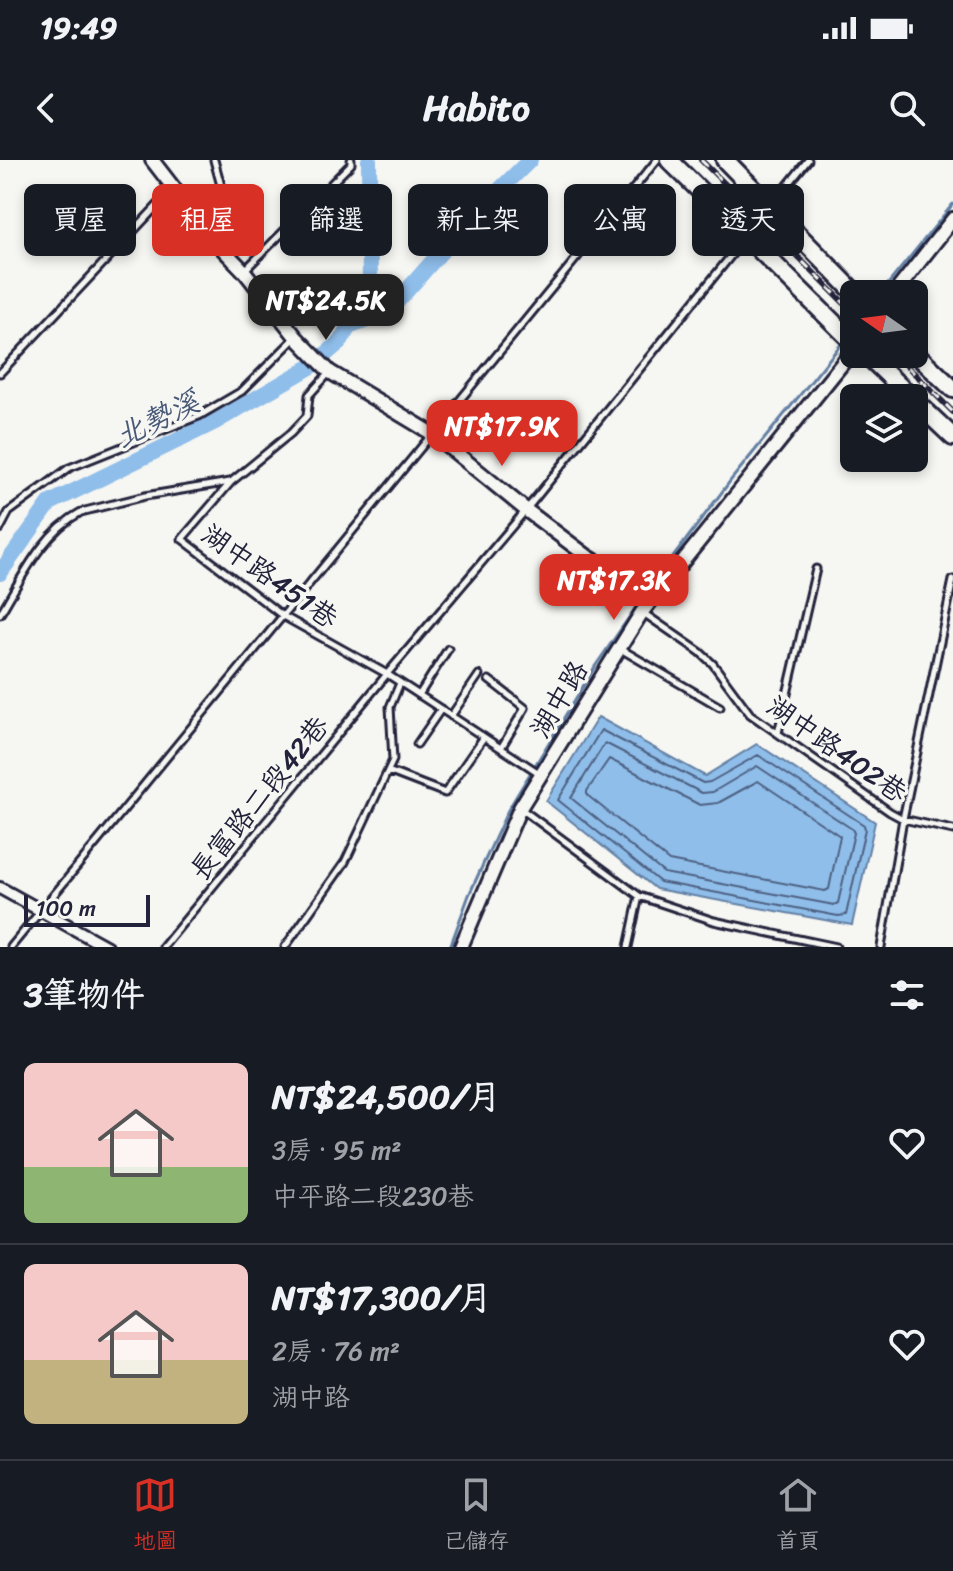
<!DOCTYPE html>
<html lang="zh-TW">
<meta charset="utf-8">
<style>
:root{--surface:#171b24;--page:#20242c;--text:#f1f3f6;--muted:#9ea1a6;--line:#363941;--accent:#d93025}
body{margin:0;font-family:Sriracha,"LXGW WenKai TC",sans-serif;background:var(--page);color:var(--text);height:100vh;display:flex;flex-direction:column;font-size:30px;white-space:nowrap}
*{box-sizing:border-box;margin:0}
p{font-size:26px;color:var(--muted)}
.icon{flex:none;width:44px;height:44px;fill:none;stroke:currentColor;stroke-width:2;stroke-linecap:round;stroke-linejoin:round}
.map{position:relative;height:787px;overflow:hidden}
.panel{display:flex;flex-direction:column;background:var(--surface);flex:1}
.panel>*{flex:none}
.top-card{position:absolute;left:24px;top:24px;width:906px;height:72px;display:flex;gap:16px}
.needle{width:52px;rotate:284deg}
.fabs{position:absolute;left:840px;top:120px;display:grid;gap:16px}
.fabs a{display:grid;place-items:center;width:88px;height:88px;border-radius:12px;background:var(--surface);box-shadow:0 4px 12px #0003;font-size:40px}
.scale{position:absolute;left:24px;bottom:20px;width:126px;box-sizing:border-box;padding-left:8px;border:4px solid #22223b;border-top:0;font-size:22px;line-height:28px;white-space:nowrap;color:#22223b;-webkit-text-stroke:6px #f6f6f2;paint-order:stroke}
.price{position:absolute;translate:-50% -68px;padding:0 18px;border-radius:16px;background:var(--accent);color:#fff;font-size:26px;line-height:52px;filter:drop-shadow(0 2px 4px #0008)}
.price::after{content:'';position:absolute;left:50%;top:48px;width:24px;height:18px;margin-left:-12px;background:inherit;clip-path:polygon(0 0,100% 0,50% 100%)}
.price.current{background:#222;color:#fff}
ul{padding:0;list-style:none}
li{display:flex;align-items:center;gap:24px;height:200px;padding:0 24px}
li+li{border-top:2px solid var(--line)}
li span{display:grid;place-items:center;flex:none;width:224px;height:160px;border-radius:12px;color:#555}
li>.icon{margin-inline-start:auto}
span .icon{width:96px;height:96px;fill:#fffc;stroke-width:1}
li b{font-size:34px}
h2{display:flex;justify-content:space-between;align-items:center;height:96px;padding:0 24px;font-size:34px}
.pill{padding:0 28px;border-radius:12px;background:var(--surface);box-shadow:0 4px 12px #0003;font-size:28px;line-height:72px}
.pill.current{background:var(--accent);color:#fff}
.status{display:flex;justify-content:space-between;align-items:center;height:56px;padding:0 40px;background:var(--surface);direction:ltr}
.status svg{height:22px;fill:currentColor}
header{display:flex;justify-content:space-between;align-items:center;height:104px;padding:0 24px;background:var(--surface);font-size:36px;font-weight:800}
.menu{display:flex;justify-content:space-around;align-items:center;height:112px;border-top:2px solid var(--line);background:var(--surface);font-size:22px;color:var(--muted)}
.menu a{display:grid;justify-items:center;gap:4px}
.menu .current{color:var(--accent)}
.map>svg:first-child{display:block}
</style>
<div class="status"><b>19:49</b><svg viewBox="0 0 49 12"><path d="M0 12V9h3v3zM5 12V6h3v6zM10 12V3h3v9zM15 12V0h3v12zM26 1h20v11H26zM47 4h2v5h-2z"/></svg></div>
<header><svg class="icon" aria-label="back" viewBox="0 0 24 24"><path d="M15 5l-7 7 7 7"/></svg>Habito<svg class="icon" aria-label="search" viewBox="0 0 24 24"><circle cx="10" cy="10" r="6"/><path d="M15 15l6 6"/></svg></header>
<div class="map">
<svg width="953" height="787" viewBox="0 0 953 787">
<rect width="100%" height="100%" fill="#f6f6f2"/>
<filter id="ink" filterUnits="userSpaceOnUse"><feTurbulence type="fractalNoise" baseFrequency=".0125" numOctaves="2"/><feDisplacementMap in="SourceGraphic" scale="16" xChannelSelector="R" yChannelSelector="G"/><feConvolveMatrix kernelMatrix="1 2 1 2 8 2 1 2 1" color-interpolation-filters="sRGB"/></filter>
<g filter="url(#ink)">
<path fill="#8fbeea" stroke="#6380a4" stroke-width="2" d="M598 557 705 616 757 584 875 662 852 765 656 729 546 641Z"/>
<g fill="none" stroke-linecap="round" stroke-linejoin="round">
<path stroke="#4e6081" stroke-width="2" d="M601 570 703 623 710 622 758 595 864 665 865 669 846 755 838 756 660 722 558 640Z
M605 583 702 633 713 632 757 606 852 669 854 673 838 743 834 745 664 713 571 638Z
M609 599 700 645 718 643 758 621 840 676 829 729 825 731 669 701 587 635V631Z"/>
<path stroke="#6380a4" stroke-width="3" d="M880 134 953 44
M650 428 731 320 843 182
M450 787 469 735 508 650 596 505 641 440"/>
<path stroke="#8fbeea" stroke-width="16" d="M351 166 388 152 470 59 530 0
M0 413 50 343 215 262 312 206 340 182 370 130 369 0"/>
<g stroke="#22223b" stroke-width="11">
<path id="service" d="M203 64 226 44 214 0
M244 111 351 4V0
M0 213 172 30
M329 213 309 235 307 256 291 273 231 322 182 379 283 456 387 514 539 613
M0 369 9 352 69 308 199 256 242 231 295 178
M642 452 700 492 713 504 750 554 890 652 903 659 953 670
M0 454C22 418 42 373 81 352L145 336 230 322
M619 488 720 547
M489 520 525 548 501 588
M419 535 448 489
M451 556 479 515
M778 573 816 409
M417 584 441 549
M388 611 445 633 484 577
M520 648 639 736 714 761 836 787
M11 787 657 0
M163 787 387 514 526 350 808 0
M285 787 345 702 393 600 390 547 400 523
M628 787 639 736
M881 787 903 659 953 420"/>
</g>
<g stroke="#22223b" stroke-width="16">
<path id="minor" d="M0 728 107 787"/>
</g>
<g stroke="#22223b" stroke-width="18">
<path id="tertiary" d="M152 0 214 80 244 111 296 177 330 212 433 274 526 350 587 396 654 437
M894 134 953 59
M461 787 520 648 642 452 854 189"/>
</g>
<g stroke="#22223b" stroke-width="22">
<path id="primary" d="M669 0 854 183
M725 0 856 134
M914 192 953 229
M866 194 912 238
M914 240 953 277"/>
</g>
<use href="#service" stroke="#f6f6f2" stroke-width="5"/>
<use href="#minor" stroke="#f6f6f2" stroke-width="10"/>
<use href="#tertiary" stroke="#f6f6f2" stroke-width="12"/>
<use href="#primary" stroke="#f6f6f2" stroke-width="16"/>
<g stroke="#22223b" stroke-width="6">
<path id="rail" d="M701 0 854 153
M895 194 953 252"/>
</g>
<use href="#rail" stroke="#f6f6f2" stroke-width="3" stroke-dasharray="9" stroke-linecap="butt"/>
</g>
</g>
<g text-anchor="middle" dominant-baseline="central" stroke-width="7" stroke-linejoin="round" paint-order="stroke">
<g font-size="28" fill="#22223b" stroke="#f6f6f2">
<text transform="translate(270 416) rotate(35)">湖中路451巷</text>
<text transform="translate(559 539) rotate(-59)">湖中路</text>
<text transform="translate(837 589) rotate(35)">湖中路402巷</text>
<text transform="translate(259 638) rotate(-51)">長富路二段42巷</text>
</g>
<g font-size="30" font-style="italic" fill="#485978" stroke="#f6f6f2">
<text transform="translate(157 259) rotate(-26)">北勢溪</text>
</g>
</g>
</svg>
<div class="fabs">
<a><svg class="needle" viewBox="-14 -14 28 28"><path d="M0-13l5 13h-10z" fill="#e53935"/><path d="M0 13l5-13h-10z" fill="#9ea1a6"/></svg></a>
<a><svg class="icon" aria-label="layers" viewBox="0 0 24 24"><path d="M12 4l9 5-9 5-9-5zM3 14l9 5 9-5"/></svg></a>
</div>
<div class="scale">100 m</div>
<b class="price current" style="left:326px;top:182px">NT$24.5K</b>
<b class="price" style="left:502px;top:308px">NT$17.9K</b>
<b class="price" style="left:614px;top:462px">NT$17.3K</b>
<div class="top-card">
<a class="pill">買屋</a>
<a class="pill current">租屋</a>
<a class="pill">篩選</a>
<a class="pill">新上架</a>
<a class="pill">公寓</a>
<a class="pill">透天</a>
</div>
</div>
<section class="panel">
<h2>3筆物件<svg class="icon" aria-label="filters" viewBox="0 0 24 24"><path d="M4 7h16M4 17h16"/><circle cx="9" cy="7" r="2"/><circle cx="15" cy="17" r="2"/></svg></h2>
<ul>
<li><span style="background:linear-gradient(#f6c9c9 65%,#8fb573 0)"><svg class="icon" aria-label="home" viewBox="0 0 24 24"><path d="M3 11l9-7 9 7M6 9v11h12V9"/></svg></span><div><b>NT$24,500/月</b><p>3房 · 95 m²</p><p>中平路二段230巷</p></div><svg class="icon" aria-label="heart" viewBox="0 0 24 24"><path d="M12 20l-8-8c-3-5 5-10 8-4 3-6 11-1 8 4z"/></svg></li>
<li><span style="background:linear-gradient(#f6c9c9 60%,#c2b280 0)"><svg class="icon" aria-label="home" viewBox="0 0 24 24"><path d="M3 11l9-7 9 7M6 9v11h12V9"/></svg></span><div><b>NT$17,300/月</b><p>2房 · 76 m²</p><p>湖中路</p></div><svg class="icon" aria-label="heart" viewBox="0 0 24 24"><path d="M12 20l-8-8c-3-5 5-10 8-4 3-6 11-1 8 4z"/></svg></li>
</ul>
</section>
<nav class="menu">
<a class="current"><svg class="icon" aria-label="map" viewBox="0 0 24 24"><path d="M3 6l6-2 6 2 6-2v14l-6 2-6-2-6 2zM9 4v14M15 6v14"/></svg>地圖</a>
<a><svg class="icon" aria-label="saved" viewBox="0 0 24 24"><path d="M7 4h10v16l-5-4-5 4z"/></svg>已儲存</a>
<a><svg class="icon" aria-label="home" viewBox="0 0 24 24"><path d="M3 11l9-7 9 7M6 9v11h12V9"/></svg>首頁</a>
</nav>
